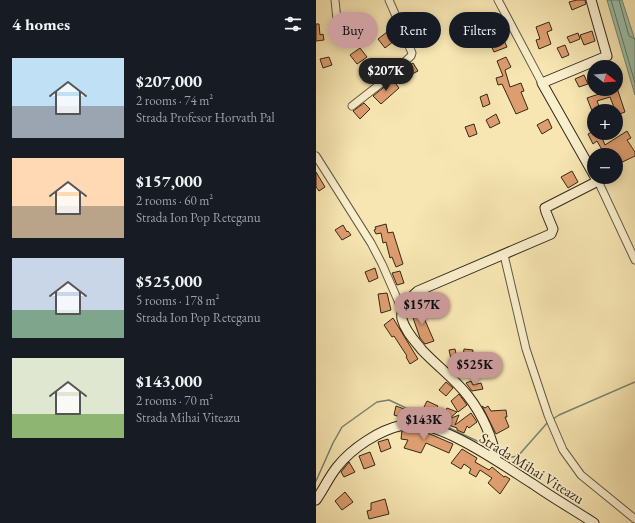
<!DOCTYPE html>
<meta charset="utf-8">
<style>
:root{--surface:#171b24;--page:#20242c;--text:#f1f3f6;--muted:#9ea1a6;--accent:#c59692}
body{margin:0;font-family:"EB Garamond",serif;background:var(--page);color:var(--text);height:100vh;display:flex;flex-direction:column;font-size:15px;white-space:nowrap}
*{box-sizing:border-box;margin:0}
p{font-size:13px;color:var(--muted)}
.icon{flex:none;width:22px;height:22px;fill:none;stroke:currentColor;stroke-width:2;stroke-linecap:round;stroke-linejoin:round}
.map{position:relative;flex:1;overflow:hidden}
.panel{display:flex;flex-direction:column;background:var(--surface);width:316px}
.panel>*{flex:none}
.top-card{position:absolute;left:12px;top:12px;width:247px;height:36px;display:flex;gap:8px}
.needle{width:26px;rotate:107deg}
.fabs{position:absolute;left:271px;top:60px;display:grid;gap:8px}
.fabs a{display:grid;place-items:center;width:36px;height:36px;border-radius:50%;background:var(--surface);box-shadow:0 2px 10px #0003;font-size:20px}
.price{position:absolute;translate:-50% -34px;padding:0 9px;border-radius:14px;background:var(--accent);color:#111;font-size:13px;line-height:26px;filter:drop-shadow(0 1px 2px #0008)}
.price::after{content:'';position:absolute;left:50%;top:24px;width:12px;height:9px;margin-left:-6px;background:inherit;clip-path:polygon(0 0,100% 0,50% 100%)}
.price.active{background:#222;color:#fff}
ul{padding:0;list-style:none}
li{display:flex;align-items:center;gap:12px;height:100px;padding:0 12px}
li span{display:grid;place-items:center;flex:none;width:112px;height:80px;border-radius:0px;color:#555}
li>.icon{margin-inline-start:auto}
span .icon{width:48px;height:48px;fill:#fffc;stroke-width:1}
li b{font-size:17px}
h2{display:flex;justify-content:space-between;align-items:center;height:48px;padding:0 12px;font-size:17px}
.chip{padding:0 14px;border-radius:18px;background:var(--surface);box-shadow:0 2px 10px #0003;font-size:14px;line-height:36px}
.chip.active{background:var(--accent);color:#111}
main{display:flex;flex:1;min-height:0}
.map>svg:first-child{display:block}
</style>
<main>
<section class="panel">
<h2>4 homes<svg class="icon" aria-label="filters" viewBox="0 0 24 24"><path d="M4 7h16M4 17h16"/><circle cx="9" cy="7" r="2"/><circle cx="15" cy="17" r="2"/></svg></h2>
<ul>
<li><span style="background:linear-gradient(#bfe0f5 60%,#9aa5b1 0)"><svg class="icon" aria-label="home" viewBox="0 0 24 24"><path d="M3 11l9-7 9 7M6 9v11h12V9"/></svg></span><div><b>$207,000</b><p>2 rooms · 74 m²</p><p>Strada Profesor Horvath Pal</p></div></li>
<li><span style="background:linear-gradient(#ffd9b3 60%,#b9a48a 0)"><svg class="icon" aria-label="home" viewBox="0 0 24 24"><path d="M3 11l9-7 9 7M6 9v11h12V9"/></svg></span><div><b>$157,000</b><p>2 rooms · 60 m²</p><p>Strada Ion Pop Reteganu</p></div></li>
<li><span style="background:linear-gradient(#c9d6e8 65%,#7fa58c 0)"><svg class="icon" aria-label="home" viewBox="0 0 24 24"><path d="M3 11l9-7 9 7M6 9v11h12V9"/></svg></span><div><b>$525,000</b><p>5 rooms · 178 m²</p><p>Strada Ion Pop Reteganu</p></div></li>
<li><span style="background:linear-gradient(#dfe7d0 70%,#8fb573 0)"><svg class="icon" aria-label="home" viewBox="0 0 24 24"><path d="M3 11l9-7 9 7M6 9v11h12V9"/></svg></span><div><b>$143,000</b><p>2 rooms · 70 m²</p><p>Strada Mihai Viteazu</p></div></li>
</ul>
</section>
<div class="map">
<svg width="319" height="523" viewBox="0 0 319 523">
<rect width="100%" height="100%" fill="#f7e6b2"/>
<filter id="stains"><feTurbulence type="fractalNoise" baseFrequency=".005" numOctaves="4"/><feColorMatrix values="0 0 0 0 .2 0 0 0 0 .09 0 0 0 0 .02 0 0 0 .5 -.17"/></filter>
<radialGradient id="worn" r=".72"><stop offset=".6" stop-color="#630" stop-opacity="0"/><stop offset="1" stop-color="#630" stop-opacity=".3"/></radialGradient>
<path fill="#9dc0aa" stroke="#738370" d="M291 0H306L319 40V95Z"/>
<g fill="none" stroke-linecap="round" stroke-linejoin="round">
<path stroke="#687461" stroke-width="1" d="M295 0 319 83
M303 0 313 36 319 39"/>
<path stroke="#738370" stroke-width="1.5" d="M237 419 243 415 319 382
M182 451 196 457 202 456 232 422
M0 481 17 443 26 427 61 402 73 400 174 447"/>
</g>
<path fill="#de9d6e" stroke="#332818" d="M261 0H269L270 4 256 10 253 2Z
M167 18 172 30 176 28 182 41 187 38 191 47 178 52 172 39 168 41 163 30 159 31 156 22Z
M233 22 236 30 231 32 235 44 223 49 220 40 224 39 220 27Z
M0 24H3L4 35 7 34 8 40 0 41Z
M276 31 279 41 268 45 264 35Z
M71 32 78 41 69 48 62 39Z
M262 33 264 39 254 43 251 37Z
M249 45 253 55 246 58 241 48Z
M44 48 51 57 41 64 34 55Z
M13 57 16 65 7 68 4 59Z
M190 57 195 67 189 70 194 87 205 83 208 91 205 92 212 109 200 114 186 84 182 85 180 78 187 76 181 61Z
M97 63 102 71 94 75 90 67Z
M268 75 272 84 263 87 259 79Z
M77 80 83 88 65 104 57 96Z
M301 88 309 112 301 115 294 97 281 101 285 111H276L271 98Z
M171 94 174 104 167 107 164 97Z
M48 103 54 109 44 119 37 111Z
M180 114 184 123 174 128 170 120Z
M232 119 236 128 226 134 221 125Z
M158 124 161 134 153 137 149 127Z
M278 131V133H284L289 145 311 131 315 138 311 140 319 152V156L300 165V155H289L281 141 277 144 272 134Z
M256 171 262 182 252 188 245 177Z
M0 172 9 187 3 191 0 187Z
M70 224 72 233 77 232 87 264 80 267 76 257 74 258 70 242 67 243 65 233 60 234 58 230 60 229 59 227Z
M27 225 31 232 32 231 35 235 26 240 19 230Z
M59 268 62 278 53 282 49 272Z
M84 271 88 283 81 285 76 273Z
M71 293 75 310 65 313 62 294Z
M103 307 106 319 108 318 118 341 109 344 104 338 94 309Z
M77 318 102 359 94 364 90 357 91 356 78 336 76 337 68 325Z
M139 349 144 371 138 372 133 350Z
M148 349 157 350 156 358 147 357Z
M155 381 157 385 165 383 167 389 156 391 150 383Z
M130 382 137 388 130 396 123 390Z
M143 394 151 405 142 412 135 401Z
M111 401 122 406 115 415 106 411Z
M80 406 91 410 89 415 85 414 84 417 78 415Z
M166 406 169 408 172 406 175 411 190 410 191 417H189L193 427 180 434Z
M131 408 141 412 133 419 143 415 139 425 155 413 161 422 153 428 151 426 148 433 141 430V428L127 423 124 424Z
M86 431H101L114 434 137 444 133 453 110 443 105 453 88 448 92 440 85 439Z
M72 439 75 448 65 452 62 442Z
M146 449 161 458 159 462 173 470 176 467 188 477 189 476 194 479 184 494 172 483 176 478 164 470 160 477 153 473 155 469 148 464 145 469 135 463Z
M54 452 59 465 48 469 43 456Z
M33 462 39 472 28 477 25 472Z
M29 492 37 502 26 510 19 501Z
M69 499 73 514 53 519 51 511 55 510V503Z"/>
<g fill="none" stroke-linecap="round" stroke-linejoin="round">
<g stroke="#64583e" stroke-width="9">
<path id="street" d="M19 0 23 39
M182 0 226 83
M36 106 68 81 95 56 96 53 73 0
M0 156 55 243 66 264 87 312
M282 181 319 260
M188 255 210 349 232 415 247 450 265 475 319 519"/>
</g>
<g stroke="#332818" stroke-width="11">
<path id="secondary" d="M275 0 291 56 226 83 278 175
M180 460C177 438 166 414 152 396 139 379 121 366 106 350 99 341 89 331 86 319 84 307 94 298 102 291L235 234 237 229 230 212 229 208 282 181 279 177
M0 500C7 490 13 477 21 467 36 448 63 430 87 425 121 417 188 466 217 484 237 498 258 510 278 523"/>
</g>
<use href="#street" stroke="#faefcd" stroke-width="7"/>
<use href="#secondary" stroke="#faefcd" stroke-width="9"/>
</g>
<g text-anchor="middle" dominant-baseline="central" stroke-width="3.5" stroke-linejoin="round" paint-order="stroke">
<g font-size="15" fill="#332818" stroke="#faefcd">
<text transform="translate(216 468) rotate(32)">Strada Mihai Viteazu</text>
</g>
</g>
<rect width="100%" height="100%" filter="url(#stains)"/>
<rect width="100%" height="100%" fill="url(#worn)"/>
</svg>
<div class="fabs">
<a><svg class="needle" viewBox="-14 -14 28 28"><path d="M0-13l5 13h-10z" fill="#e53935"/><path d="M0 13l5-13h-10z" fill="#9ea1a6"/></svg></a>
<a>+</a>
<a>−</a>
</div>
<b class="price active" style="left:70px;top:92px">$207K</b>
<b class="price" style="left:106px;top:326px">$157K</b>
<b class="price" style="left:159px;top:386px">$525K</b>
<b class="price" style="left:108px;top:441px">$143K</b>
<div class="top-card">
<a class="chip active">Buy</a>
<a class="chip">Rent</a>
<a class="chip">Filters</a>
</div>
</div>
</main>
